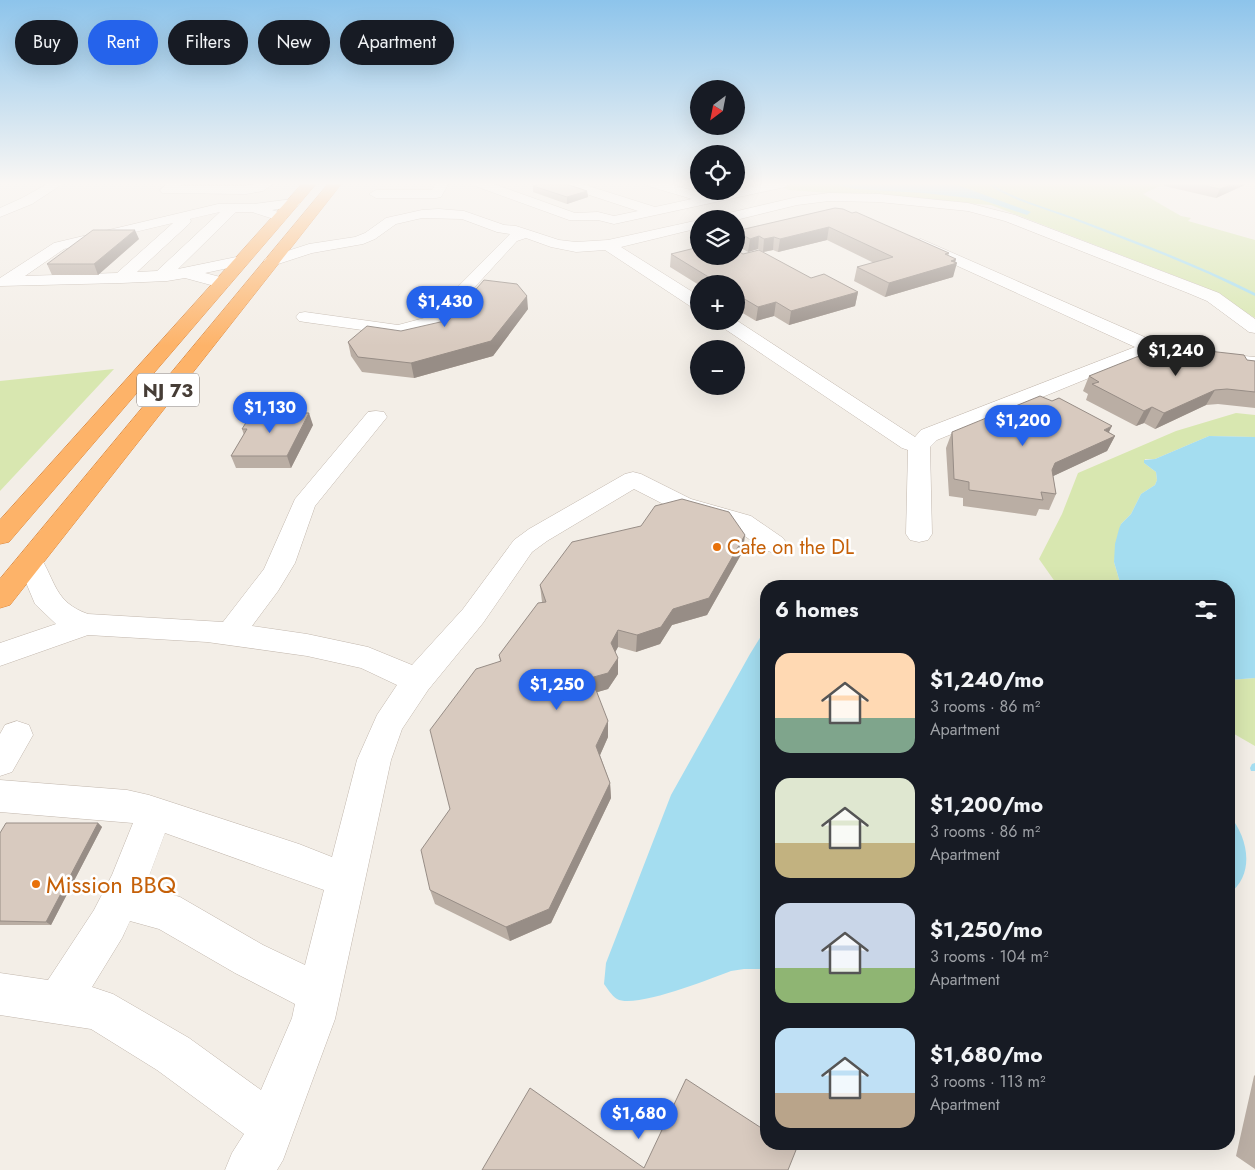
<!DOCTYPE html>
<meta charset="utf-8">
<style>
:root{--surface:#171b24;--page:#242831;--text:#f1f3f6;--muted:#9ea1a6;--accent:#2563eb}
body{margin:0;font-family:Jost,sans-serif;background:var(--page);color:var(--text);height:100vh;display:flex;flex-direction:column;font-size:19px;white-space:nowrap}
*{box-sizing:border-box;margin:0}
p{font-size:16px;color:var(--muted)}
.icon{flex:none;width:28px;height:28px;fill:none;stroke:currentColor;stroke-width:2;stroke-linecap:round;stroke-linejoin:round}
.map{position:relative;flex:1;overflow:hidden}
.side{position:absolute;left:760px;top:580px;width:475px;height:570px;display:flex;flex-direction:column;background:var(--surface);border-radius:20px;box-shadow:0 5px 20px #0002}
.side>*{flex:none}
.top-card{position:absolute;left:15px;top:20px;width:475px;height:45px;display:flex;gap:10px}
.needle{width:32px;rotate:212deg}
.tools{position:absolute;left:690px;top:80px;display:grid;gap:10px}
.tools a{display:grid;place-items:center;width:55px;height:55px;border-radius:50%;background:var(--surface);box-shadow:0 5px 20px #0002;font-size:25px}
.price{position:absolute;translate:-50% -42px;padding:0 11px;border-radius:18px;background:var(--accent);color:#fff;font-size:16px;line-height:32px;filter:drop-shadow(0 1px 2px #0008)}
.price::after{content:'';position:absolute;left:50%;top:30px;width:15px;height:11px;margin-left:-8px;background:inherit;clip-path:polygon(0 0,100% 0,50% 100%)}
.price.current{background:#222;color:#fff}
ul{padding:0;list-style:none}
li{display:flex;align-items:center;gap:15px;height:125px;padding:0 15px}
li span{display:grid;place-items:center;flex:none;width:140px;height:100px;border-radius:15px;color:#555}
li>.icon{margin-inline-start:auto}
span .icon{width:60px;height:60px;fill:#fffc;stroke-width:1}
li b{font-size:21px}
h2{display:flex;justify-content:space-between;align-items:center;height:60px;padding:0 15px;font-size:21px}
.pill{padding:0 18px;border-radius:22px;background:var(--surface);box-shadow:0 5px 20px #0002;font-size:18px;line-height:45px}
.pill.current{background:var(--accent);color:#fff}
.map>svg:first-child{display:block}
</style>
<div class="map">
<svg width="1255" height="1170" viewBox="0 0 1255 1170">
<rect width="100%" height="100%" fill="#f3eee7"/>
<path fill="#d8e7b0" d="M772 183H1166L1143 194 1181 216 1191 218 1188 221 1255 240V318L1204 287 991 205 789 190Z
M114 369 0 491V381Z
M1236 413 1255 415V437L1209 436 1155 459H1145L1144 463 1156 472 1157 480 1155 485 1141 494 1131 514 1121 524 1114 562 1121 586H1058L1039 559 1062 514 1078 473 1176 431Z
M1255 678V746L1229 731V680Z"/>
<path fill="#a4ddf0" d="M850 183H952L1031 212 1027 215 979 199 923 193 856 189 836 185Z
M1209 436 1255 437V678L1229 680V586H1121L1114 562 1115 544 1119 529 1121 524 1131 514 1141 494 1155 485 1157 480 1156 472 1144 463V460L1155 459Z
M766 628V969H744L731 971C710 979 635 1009 617 999 611 995 608 989 604 984L606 963 671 795 750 654Z
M1229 815C1249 838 1255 875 1229 894Z"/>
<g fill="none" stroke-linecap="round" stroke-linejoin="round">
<path fill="#a4ddf0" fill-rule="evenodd" d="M987 183H990C1016 200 1046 207 1075 218 1136 241 1197 264 1255 293V296L1209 274 1164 255 1072 219 1018 200 997 190Z
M1255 763V771H1251L1250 768 1252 764Z"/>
<g stroke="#c2b7ad" stroke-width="1">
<path id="minor" d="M49 183H64L32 204 0 217V208L22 198Z
M168 183H182L180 186H246L258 183H274L263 191 246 194 162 193 160 190Z
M436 183H449L441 197 436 198H376L369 194 376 190H432Z
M473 183H491L575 213 598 212 614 216 638 211 562 186 560 183H579L655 207 692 199 648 186 647 183H665L709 195 736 191V190L769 183H792L785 187 614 224 598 220H569L475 186Z
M829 193 879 194 968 203 1015 215 1219 293 1255 319V333L1249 332 1207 301 1188 293 1005 221 968 211 879 202 829 201 797 205 736 220 714 219 716 216 797 197Z
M293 199 300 203 298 206 272 210 285 214 287 217 285 220 280 221 252 212H236L178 269 241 256 247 258 249 261 247 264 205 273 228 279 230 283 228 287 222 288 185 278 167 281 121 283 0 286V278L54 243 218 204H253ZM220 212 157 271 137 272 189 224 191 221 190 219ZM173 223 117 273 25 276 64 249Z
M439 209 464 211 504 225 516 226 559 240 576 242 608 240 699 220V228L621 247 699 296V309L693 308 605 250 576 252 551 247 526 238 517 241 440 325 398 335 305 322 299 321 296 317 299 313 305 312 398 325 428 317 510 234 497 232 462 219 422 218 396 224 375 239 363 244 312 253 272 266 266 264 264 261 266 258 309 244 355 237 365 233 386 218 422 210Z
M921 239 1165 346 1167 349 1255 357V369L1138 358 937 440 930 447 932 534 928 540 919 542 910 540 906 534 908 450 902 448 719 325 716 321 736 320 915 437 921 430 1135 347 916 247 913 244 916 241Z
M376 411 384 412 387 417 315 506 295 563 278 591 252 626 307 634 368 647 412 665 463 609 514 540 529 529 625 474 633 472 641 474 691 499 751 516 783 538 787 544 783 550 774 553 765 550 733 528 673 509 634 489 547 541 532 552 483 623 428 690 402 729 391 760 335 1019 283 1160 277 1170H225L232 1153 244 1134 157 1070 91 1029 0 1015V973L48 980 94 910 112 875 133 823 0 812V780L127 790 149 795 299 844 332 857 357 760 377 715 397 685 361 668 307 656 207 642 88 635 0 666V643L56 624 35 604 17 561 21 555 30 552 39 555C56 581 54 602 88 614L223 622 264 569 295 499 368 412ZM165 833 324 890 305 965 263 945 180 897 145 887ZM130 921 159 929 235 973 295 1004 292 1018 261 1090 189 1038 113 994 92 987 122 938Z
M17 721 29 725 33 735 12 772 0 776V734L5 725Z"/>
</g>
<g stroke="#dc8538" stroke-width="1">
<path id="highway" d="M303 183H317L9 542 0 544V520Z
M329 183H342L10 605 0 608V579Z"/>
</g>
<use href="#minor" fill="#fff" fill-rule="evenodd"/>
<use href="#highway" fill="#fdb369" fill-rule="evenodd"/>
</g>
<path fill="#baaea4" d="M1165 183H1255V184H1253L1249 183 1216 198 1164 186Z
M533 186 587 191 588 197 567 204 533 192Z
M835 208 949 253 948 256 955 263 953 277 885 297 854 281 857 267 874 263 827 240 778 252 773 250 763 252 758 249 748 252 736 245V231Z
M139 239 98 275H52L47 264Z
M671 254 699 256 743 254 811 278 858 292 855 306 789 325 774 316 756 321 736 309V284H699V285L670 267Z
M528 309 493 356 414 378 362 372 351 356 348 342 401 331Z
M1247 360 1255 361V408L1218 404 1206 405 1155 429 1144 423 1136 426 1086 400 1088 394 1083 391 1089 376Z
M313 425 291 468H236L231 456 244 435 242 429Z
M952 432H1109L1115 436 1107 451 1053 476 1056 494 1049 510 1039 509 1036 516 963 506V498L949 496 946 448Z
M743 551 707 615 672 625 660 644 636 652 618 647 615 652 618 674 608 689 597 692 608 737 600 755 610 783 611 798 551 923 510 941 435 904 430 890 450 809 500 661 499 655 542 602 540 585Z
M98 823 102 827 51 925H0V833Z
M1255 1075V1169L1236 1156 1254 1076Z"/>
<path fill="#978d86" d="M1235 183H1249L1216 198 1220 189Z
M587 191 588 197 567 204V197Z
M829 227 827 240 778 252 780 239Z
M135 230 139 239 98 275 94 264Z
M759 236 758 249 748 252 750 239Z
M774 237 773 250 763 252 764 239Z
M956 259 955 264 957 263 953 277 885 297 889 283Z
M858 292 855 306 789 325 791 311Z
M527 296 528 309 493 356 414 378 411 363Z
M776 302 774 316 756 321 758 307Z
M1215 390 1206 405 1155 429 1164 413Z
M1152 407 1144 423 1136 426 1144 411Z
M309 413 313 425 291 468 287 456Z
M1112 426 1105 440 1115 436 1107 451 1047 479 1055 463 1104 430Z
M745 535 743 551 707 615 672 625 660 644 636 652 637 635 673 609Z
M618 630V647L611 660V643Z
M618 658V674L608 689 591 694 585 686 590 678Z
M608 721V737L597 762 596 746Z
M610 783 611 798 551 923 510 941 506 927Z
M98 823 102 827 51 925 46 922Z"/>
<path fill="#d8cabf" stroke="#978d86" d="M542 183H563L587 191 567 197 533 186Z
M1192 183H1235L1220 189Z
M835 208 843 209 852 213 856 212 949 253 945 254 956 259 951 261 957 263 889 283 857 267 893 257 829 227 780 239 774 237 764 239 759 236 750 239 736 231Z
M93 230H135L94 264H47Z
M699 247V256H736V250L743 254 759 250 811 278 824 274 858 292 791 311 776 302 758 307 736 294V284H720L671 254Z
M484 280 517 284 527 296 491 341 411 363 358 357 348 342 367 326 401 331 449 320Z
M1164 346 1244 355 1247 360 1255 361V392L1227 389 1215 390 1164 413 1152 407 1144 411 1092 384 1099 382 1089 376Z
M1040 396 1052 401 1059 398 1112 426 1104 430 1115 436 1055 463 1052 470 1056 494 1041 492 1043 500 969 490V482L954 479 952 432Z
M252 413H309L287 456H231L247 429H242Z
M682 499 729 512 745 535 709 598 673 609 661 627 637 635 618 630 611 643 618 658 608 673 590 678 585 686 596 690 608 721 596 746 610 783 549 909 506 927 430 890 421 850 450 809 430 730 476 669 501 661 499 655 538 603 546 602 540 585 572 542 641 526 655 506Z
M6 823H98L46 922 0 921V833Z
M686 1079 766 1131V1144H786L796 1150 788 1170H482L530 1088 644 1168Z"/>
<linearGradient id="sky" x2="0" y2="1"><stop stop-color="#8dc4eb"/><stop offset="0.53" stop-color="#faf7f4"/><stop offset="1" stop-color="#faf7f4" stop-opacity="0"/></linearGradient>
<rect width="1255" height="346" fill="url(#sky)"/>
<g fill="#e8710a" stroke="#fff" stroke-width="2">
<circle cx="717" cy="547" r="5"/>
<circle cx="36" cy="884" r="5"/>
</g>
<g text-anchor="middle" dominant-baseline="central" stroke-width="5" stroke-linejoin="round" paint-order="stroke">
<rect fill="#fff" stroke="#7e7772" stroke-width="1" x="137" y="373.5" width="62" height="33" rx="4"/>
<g font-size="19" font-weight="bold" fill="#463d36">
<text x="168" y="390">NJ 73</text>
</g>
<g font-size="20" fill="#c56008" stroke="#fff" text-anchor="start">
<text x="727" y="547">Cafe on the DL</text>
</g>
<g font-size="24" fill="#c56008" stroke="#fff" text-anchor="start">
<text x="46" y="884">Mission BBQ</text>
</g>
</g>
</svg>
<div class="tools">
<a><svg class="needle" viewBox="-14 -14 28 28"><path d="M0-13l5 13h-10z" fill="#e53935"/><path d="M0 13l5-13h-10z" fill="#9ea1a6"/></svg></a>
<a><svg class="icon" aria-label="locate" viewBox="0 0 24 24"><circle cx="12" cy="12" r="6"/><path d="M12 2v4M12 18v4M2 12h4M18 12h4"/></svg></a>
<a><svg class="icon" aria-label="layers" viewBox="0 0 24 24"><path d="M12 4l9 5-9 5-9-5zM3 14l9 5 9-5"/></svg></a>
<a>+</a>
<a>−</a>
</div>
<b class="price" style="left:445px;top:328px">$1,430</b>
<b class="price current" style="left:1176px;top:377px">$1,240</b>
<b class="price" style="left:270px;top:434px">$1,130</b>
<b class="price" style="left:1023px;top:447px">$1,200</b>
<b class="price" style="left:557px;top:711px">$1,250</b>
<b class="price" style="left:639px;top:1140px">$1,680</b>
<div class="top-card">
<a class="pill">Buy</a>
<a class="pill current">Rent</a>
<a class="pill">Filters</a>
<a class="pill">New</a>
<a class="pill">Apartment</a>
</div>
<section class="side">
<h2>6 homes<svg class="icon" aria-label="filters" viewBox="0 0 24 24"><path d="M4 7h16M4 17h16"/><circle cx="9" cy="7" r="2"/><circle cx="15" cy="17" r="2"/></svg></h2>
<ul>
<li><span style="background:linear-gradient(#ffd9b3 65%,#7fa58c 0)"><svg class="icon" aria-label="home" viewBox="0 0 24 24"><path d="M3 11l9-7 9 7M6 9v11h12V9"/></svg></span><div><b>$1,240/mo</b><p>3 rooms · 86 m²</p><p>Apartment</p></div></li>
<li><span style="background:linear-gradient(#dfe7d0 65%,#c2b280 0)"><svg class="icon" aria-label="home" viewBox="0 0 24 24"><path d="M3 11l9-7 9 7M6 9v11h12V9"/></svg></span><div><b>$1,200/mo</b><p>3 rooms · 86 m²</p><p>Apartment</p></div></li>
<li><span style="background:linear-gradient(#c9d6e8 65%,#8fb573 0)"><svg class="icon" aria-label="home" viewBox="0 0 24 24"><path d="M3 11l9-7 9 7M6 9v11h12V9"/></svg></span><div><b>$1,250/mo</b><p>3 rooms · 104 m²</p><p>Apartment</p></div></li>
<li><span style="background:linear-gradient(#bfe0f5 65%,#b9a48a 0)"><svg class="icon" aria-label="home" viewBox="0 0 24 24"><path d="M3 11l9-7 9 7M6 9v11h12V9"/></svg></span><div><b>$1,680/mo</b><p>3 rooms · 113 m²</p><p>Apartment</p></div></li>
</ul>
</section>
</div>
